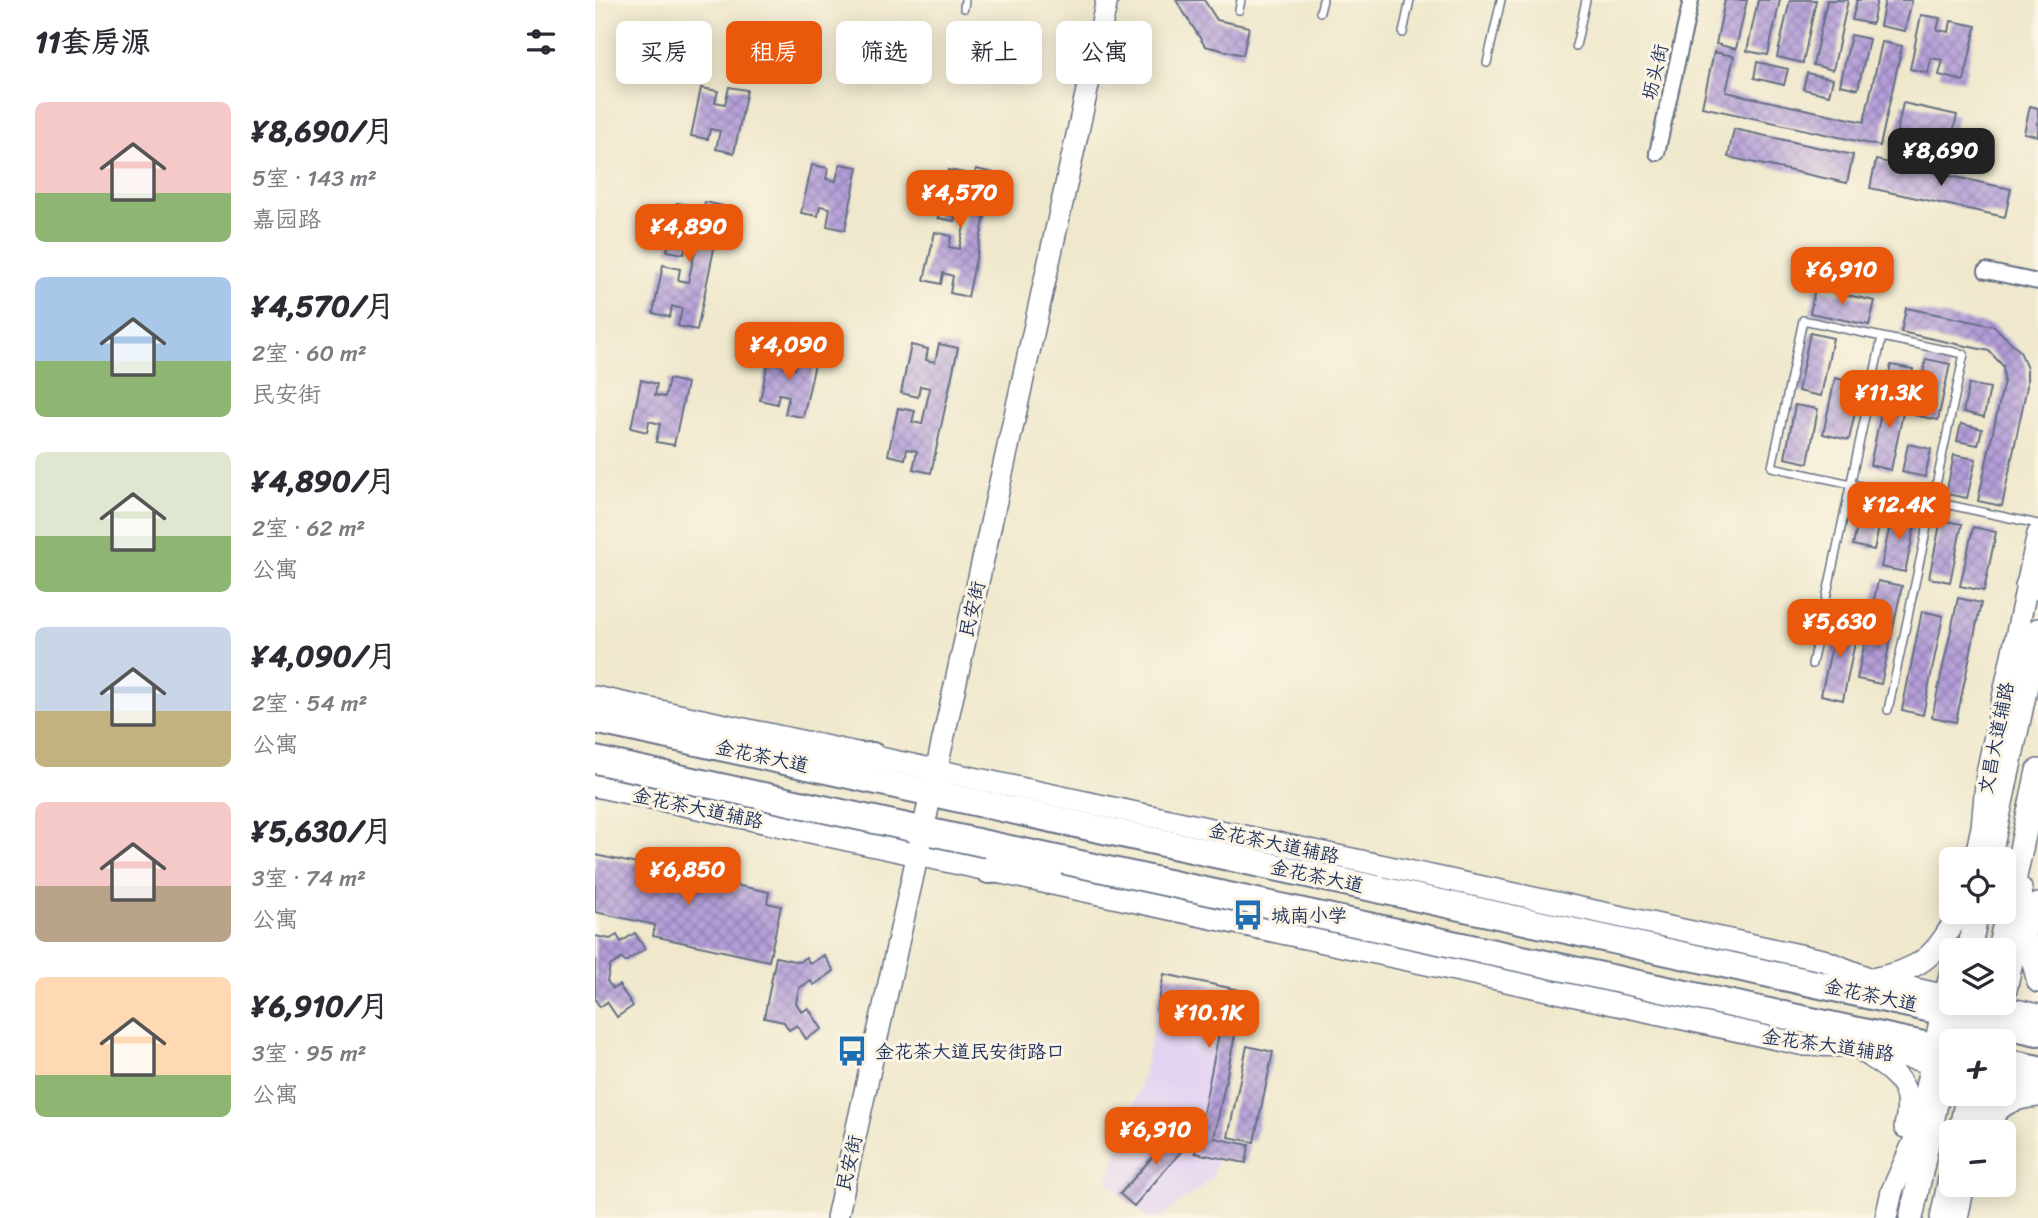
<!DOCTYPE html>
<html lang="zh">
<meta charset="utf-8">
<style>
:root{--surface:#fff;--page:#f2f2f3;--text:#2b2b33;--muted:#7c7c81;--accent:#ea580c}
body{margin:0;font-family:Sriracha,"LXGW WenKai TC",sans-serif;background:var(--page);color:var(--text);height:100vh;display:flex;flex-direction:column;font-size:26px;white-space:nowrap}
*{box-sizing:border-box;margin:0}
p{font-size:23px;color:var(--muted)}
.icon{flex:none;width:38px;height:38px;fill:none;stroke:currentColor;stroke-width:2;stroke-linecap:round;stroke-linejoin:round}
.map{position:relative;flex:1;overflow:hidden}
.sheet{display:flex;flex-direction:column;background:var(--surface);width:595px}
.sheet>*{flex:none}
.guide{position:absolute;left:21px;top:21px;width:665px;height:63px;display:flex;gap:14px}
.controls{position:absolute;left:1344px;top:847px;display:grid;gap:14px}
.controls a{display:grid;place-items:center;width:77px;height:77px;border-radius:10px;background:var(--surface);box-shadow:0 4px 18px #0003;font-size:35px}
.price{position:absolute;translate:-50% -60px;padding:0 16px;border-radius:14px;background:var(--accent);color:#fff;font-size:23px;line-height:46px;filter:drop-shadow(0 2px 4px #0008)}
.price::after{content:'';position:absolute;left:50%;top:42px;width:21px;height:16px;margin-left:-10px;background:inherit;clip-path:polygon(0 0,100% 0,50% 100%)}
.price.current{background:#222;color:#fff}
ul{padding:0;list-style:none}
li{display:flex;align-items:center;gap:21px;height:175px;padding:0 35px}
li span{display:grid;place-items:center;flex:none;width:196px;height:140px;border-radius:10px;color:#555}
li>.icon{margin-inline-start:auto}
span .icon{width:84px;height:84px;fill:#fffc;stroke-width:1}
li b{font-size:30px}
h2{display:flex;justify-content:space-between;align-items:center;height:84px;padding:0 35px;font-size:30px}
.chip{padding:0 24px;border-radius:10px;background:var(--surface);box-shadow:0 4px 18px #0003;font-size:24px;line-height:63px}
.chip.current{background:var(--accent);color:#fff}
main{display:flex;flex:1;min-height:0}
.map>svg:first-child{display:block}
</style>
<main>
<section class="sheet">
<h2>11套房源<svg class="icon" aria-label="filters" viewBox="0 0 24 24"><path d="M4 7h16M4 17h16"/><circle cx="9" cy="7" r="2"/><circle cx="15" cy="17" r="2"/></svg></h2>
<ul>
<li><span style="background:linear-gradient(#f6c9c9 65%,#8fb573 0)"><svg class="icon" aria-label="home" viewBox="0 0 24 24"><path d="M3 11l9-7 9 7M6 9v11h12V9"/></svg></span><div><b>¥8,690/月</b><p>5室 · 143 m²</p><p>嘉园路</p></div></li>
<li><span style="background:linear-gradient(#a9c7e8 60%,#8fb573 0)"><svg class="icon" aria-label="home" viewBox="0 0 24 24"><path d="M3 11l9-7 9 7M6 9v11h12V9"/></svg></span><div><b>¥4,570/月</b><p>2室 · 60 m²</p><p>民安街</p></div></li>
<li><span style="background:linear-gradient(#dfe7d0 60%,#8fb573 0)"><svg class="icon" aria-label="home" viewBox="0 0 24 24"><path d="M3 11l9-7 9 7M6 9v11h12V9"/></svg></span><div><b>¥4,890/月</b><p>2室 · 62 m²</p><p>公寓</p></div></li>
<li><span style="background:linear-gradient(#c9d6e8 60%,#c2b280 0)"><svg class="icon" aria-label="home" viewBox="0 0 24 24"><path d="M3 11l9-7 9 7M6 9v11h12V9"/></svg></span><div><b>¥4,090/月</b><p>2室 · 54 m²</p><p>公寓</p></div></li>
<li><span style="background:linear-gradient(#f6c9c9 60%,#b9a48a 0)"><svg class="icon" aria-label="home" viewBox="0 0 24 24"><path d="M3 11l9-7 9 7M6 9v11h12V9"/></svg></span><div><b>¥5,630/月</b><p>3室 · 74 m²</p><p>公寓</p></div></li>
<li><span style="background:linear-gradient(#ffd9b3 70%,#8fb573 0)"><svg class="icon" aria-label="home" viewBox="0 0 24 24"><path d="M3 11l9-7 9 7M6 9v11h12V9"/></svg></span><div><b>¥6,910/月</b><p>3室 · 95 m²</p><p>公寓</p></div></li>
</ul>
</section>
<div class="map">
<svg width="1443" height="1218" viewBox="0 0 1443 1218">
<defs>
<pattern id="building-cross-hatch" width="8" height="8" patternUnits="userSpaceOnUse" patternTransform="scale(1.75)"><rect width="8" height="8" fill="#b39ed8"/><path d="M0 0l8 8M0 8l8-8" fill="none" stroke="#9181b2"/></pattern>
</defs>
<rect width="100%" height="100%" fill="#fcf5e5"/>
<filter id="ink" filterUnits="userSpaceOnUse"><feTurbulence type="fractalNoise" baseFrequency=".0143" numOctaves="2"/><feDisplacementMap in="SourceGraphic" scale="14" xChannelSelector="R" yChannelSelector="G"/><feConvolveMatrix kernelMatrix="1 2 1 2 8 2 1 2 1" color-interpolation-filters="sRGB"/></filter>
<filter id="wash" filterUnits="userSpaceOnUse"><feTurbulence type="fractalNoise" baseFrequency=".00686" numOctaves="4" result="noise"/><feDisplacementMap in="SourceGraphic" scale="28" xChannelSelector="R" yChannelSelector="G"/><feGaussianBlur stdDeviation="1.57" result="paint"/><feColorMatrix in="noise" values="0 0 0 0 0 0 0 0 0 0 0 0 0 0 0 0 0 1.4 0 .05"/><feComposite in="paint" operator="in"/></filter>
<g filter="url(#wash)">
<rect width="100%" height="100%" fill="#efe8cc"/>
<path fill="#e3d3f2" d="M562 1010 641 1027 619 1138 654 1145 651 1163 622 1158 617 1178 565 1218H552L512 1182 548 1076Z"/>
<g id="blocks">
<path fill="url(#building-cross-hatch)" d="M581 0H609L622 20 654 27 648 55 610 46Z
M1130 0H1152L1141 49 1121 44Z
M1163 0H1185L1173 55 1152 51Z
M1195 0H1221L1208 63 1182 57Z
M1232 0H1253L1238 70 1218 65Z
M1262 0H1282L1277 24 1257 20Z
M1290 0H1317L1310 31 1285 26Z
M1326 15 1345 18 1342 30 1354 32 1356 21 1381 26 1369 81 1344 75 1348 60 1336 58 1333 73 1315 69Z
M1256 35 1274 39 1263 89 1245 85Z
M1287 42 1307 46 1285 146 1107 107 1119 52 1139 56 1131 92 1269 122Z
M1162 62 1193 69 1189 85 1159 78Z
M1212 73 1238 79 1234 95 1208 89Z
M134 87 152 90 139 153 121 149 125 131 115 129 113 139 96 136 106 88 123 91 120 102 130 104Z
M1308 103 1362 115 1353 156 1299 145Z
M1435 106 1443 108V136L1429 133Z
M1139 129 1258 155 1252 183 1133 157Z
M1281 160 1416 189 1410 217 1275 188Z
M245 164 263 167 250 230 232 226 235 208 225 206 223 216 206 213 217 165 233 168 231 179 241 181Z
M381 169 399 173 373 297 355 293 358 276 348 273 346 284 329 280 340 232 356 236 354 247 364 249 372 213 362 211 359 221 343 218 353 170 370 173 367 184 377 186Z
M110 202 128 206 102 330 83 326 87 309 77 306 75 317 58 313 68 265 85 269 83 280 93 282 101 246 91 244 89 254 72 251 82 203 98 206 96 217 106 219Z
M1220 288 1280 301 1274 325 1215 313Z
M1311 308 1399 326 1425 351 1432 369V386L1407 506 1383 501 1409 381 1408 366 1394 351 1306 332Z
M1215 333 1238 338 1226 396 1203 391Z
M344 344 363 348 336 473 318 469 322 451 312 449 310 459 293 455 303 408 320 411 317 422 327 424 335 388 325 386 323 397 306 393 316 345 333 349 331 360 340 362Z
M204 351 222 355 208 417 190 414 194 396 184 394 182 404 165 400 175 353 192 356 190 367 200 369Z
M1331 359 1355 364 1343 420 1319 415Z
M1296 365 1318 369 1315 383 1293 379Z
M1240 378 1266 384 1254 440 1228 434Z
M74 379 92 383 79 445 61 442 65 424 54 421 52 432 36 428 46 380 62 384 60 395 70 397Z
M1374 384 1395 388 1389 417 1368 412Z
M1291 390 1312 394 1296 470 1275 465Z
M1200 405 1223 409 1213 463 1190 458Z
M1366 424 1387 429 1383 445 1362 441Z
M1313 444 1336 449 1330 477 1307 472Z
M1359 455 1381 459 1372 498 1351 494Z
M1267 504 1288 509 1279 550 1258 545Z
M1298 511 1322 516 1310 572 1286 567Z
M1346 520 1367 524 1355 582 1334 578Z
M1378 527 1401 532 1389 591 1365 586Z
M1283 581 1307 586 1286 684 1262 679Z
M1363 598 1386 603 1361 722 1337 717Z
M1327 611 1348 616 1328 715 1307 710Z
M1243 618 1264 623 1248 700 1226 695Z
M0 855 174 892 172 903 186 906 174 961 58 936 60 925 0 912Z
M40 933 50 949 30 962 27 958 15 966 12 981 18 989 24 985 38 1006 22 1017 12 1002 5 1007 0 999V936L15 939 22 935 26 942Z
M229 955 239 971 219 985 216 981 204 988 201 1003 207 1012 213 1008 227 1029 211 1039 202 1025 194 1030 189 1022 169 1018 181 957 204 962 211 957 215 964Z
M569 974 649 991 619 1138 654 1145 651 1163 600 1153 626 1023 562 1010Z
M652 1046 678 1052 659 1142 633 1137Z
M583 1128 596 1140 539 1206 525 1194Z"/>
</g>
</g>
<g filter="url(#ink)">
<use href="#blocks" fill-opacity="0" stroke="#657084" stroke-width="2"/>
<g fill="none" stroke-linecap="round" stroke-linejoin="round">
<g stroke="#657084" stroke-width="10">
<path id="lane" d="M369 8 370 0
M644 10 646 0
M725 12 728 0
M808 33 815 0
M981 46 991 0
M892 63 906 0
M1287 337 1208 320 1177 467 1443 524
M1217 664 1287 337 1369 354 1293 710"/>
</g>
<g stroke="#657084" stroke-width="18">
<path id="street" d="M1062 153 1096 0
M1391 271 1443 282"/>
</g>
<g stroke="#657084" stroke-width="24">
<path id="secondary" d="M0 697 1228 960 1276 979 1356 997
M0 786 1210 1045 1260 1046 1356 1067
M1380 859 1387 827 1392 773 1443 534
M1429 930 1443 982
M1281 978C1331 968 1340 954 1365 912
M1409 999 1420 948 1443 904
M1394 1004 1443 1015
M1400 1041 1407 1008
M1268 1051C1301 1075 1320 1083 1310 1127
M1409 1078 1443 1086
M1380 1132 1388 1094
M1392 1132C1398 1105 1418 1098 1443 1096
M242 1218 512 0
M1291 1218 1297 1191 1320 1139 1356 970
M1362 1218 1369 1185"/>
</g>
<g stroke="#657084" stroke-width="26">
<path id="primary" d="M1432 586 1443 588
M1394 859 1443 630
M1425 889 1429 930
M1374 950 1382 912
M1404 950 1443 771
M1385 1041 1393 1003
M1365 1132 1373 1094
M1316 1218 1363 1003
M1347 1218 1356 1174"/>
</g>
<g stroke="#657084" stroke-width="30">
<path id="highway" d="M0 720 1443 1032
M223 758 277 756
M0 760 1356 1051
M394 870 455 867
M1409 1062 1443 1069"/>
</g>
<use href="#lane" stroke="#fff" stroke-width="7"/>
<use href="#street" stroke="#fff" stroke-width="14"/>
<use href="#secondary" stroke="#fff" stroke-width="21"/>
<use href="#primary" stroke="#fff" stroke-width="23"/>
<use href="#highway" stroke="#fff" stroke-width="26"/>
</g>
</g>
<defs>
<g id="bus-bare" transform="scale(2.415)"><path d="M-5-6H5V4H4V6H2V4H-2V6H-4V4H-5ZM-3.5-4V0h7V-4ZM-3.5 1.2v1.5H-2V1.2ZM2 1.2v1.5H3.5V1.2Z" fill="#1f6fb2" stroke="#fcf5e5" stroke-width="2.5" paint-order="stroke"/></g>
</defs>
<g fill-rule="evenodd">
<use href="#bus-bare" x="653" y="915"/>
<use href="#bus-bare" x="257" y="1051"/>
</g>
<g text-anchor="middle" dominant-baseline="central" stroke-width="6" stroke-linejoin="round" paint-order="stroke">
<g font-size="19" fill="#1b2f5e" stroke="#fcf5e5">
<text transform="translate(1060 72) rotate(-77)">坜头街</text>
<text transform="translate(377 609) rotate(-77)">民安街</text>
<text transform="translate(1401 738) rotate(-79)">文昌大道辅路</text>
<text transform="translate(167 756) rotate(12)">金花茶大道</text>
<text transform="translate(103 808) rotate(12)">金花茶大道辅路</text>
<text transform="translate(679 843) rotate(12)">金花茶大道辅路</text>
<text transform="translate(722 876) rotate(12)">金花茶大道</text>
<text transform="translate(1276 995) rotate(12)">金花茶大道</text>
<text transform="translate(1233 1045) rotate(8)">金花茶大道辅路</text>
<text transform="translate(254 1163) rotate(-77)">民安街</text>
</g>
<g font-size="19" fill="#1b2f5e" stroke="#fcf5e5" text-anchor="start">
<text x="676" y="915">城南小学</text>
<text x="280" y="1051">金花茶大道民安街路口</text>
</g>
</g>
</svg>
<div class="controls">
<a><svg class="icon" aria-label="locate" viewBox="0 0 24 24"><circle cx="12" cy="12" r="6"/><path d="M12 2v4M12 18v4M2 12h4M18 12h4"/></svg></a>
<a><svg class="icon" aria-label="layers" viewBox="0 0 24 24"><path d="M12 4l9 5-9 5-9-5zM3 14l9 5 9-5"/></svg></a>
<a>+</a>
<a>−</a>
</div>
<b class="price current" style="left:1346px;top:188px">¥8,690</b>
<b class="price" style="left:365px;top:230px">¥4,570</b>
<b class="price" style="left:94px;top:264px">¥4,890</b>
<b class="price" style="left:1247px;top:307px">¥6,910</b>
<b class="price" style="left:194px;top:382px">¥4,090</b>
<b class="price" style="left:1294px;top:430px">¥11.3K</b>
<b class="price" style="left:1304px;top:542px">¥12.4K</b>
<b class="price" style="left:1245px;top:659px">¥5,630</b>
<b class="price" style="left:93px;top:907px">¥6,850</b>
<b class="price" style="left:614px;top:1050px">¥10.1K</b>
<b class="price" style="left:561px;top:1167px">¥6,910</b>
<div class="guide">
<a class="chip">买房</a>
<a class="chip current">租房</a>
<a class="chip">筛选</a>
<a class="chip">新上</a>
<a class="chip">公寓</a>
</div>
</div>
</main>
